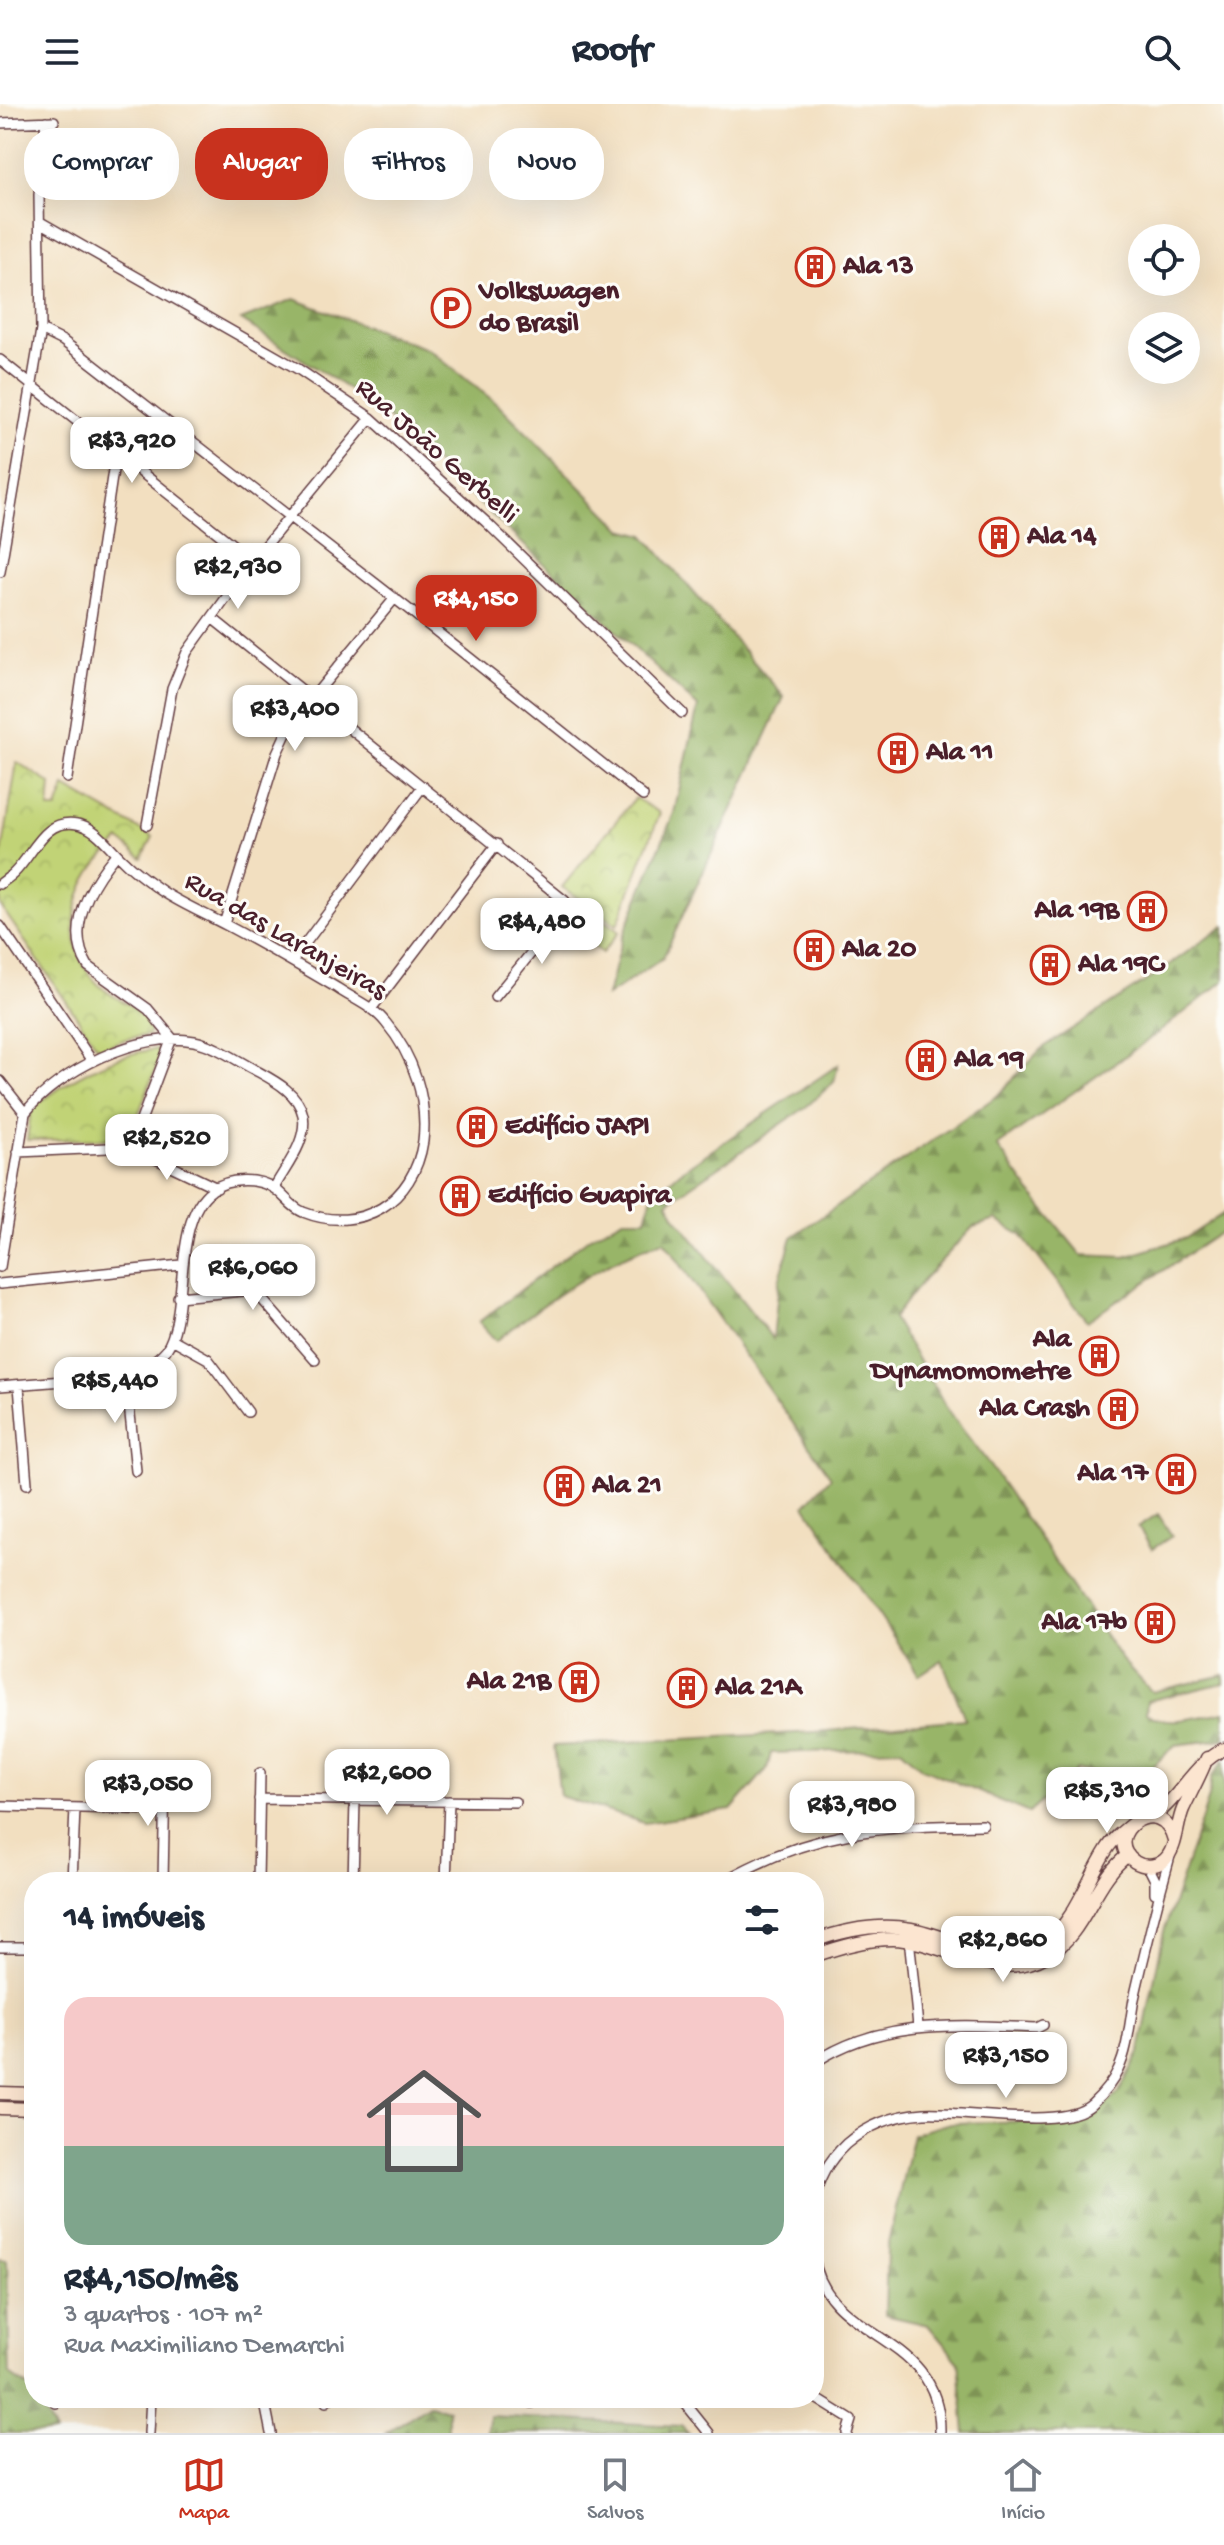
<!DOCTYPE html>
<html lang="pt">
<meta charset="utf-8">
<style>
:root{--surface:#fff;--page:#f6f6f7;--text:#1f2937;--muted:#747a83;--line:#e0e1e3;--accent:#c8321e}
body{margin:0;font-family:"Gochi Hand",sans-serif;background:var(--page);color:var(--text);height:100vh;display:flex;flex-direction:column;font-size:30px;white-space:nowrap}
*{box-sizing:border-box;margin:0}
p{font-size:26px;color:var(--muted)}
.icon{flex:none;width:44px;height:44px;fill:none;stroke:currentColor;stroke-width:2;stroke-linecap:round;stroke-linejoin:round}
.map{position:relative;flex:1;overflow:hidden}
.sheet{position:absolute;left:24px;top:1768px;width:800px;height:536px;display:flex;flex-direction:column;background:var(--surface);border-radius:32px;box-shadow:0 8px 32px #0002}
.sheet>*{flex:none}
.banner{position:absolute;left:24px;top:24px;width:800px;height:72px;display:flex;gap:16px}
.controls{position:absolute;left:1128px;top:120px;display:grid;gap:16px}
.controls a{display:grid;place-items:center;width:72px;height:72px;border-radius:50%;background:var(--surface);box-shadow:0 8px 32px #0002;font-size:40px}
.price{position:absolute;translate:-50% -68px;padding:0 18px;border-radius:16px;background:#fff;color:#222;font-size:26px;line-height:52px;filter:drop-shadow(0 2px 4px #0008)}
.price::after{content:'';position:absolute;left:50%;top:48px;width:24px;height:18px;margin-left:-12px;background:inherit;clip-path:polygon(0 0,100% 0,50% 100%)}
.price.on{background:var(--accent);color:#fff}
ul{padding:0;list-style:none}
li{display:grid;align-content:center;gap:16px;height:424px;padding:0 40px}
li span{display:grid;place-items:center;height:248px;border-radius:24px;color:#555}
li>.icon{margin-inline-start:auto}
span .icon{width:144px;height:144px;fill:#fffc;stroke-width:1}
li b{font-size:34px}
h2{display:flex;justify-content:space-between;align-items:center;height:96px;padding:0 40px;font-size:34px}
.pill{padding:0 28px;border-radius:32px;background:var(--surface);box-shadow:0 8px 32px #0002;font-size:28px;line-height:72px}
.pill.on{background:var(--accent);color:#fff}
header{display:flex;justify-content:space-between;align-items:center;height:104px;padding:0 40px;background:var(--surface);font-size:36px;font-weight:700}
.dock{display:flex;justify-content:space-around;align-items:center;height:112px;border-top:2px solid var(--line);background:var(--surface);font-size:22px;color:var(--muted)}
.dock a{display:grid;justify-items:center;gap:4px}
.dock .on{color:var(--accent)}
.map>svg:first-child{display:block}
</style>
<header><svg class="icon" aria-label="menu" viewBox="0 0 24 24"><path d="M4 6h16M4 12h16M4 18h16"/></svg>Roofr<svg class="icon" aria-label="search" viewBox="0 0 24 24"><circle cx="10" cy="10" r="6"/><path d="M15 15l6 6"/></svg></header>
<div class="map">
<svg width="1224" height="2329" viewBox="0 0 1224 2329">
<defs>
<pattern id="forest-firs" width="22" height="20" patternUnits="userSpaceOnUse" patternTransform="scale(2)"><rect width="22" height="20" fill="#98b567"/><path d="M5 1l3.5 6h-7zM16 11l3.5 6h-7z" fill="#7e9355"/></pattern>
<pattern id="park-crowns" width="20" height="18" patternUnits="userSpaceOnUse" patternTransform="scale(2)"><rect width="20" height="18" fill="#c1d376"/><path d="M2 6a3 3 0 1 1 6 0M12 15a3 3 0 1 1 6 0" fill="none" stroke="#a7b566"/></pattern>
</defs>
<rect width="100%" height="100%" fill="#fdfcf7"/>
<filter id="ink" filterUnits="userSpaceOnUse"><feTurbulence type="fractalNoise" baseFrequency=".0125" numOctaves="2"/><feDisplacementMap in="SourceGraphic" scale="16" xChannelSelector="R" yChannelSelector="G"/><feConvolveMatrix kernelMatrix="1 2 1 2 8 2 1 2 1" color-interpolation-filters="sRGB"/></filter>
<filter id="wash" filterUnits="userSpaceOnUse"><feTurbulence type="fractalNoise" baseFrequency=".006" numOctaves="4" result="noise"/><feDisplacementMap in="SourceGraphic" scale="32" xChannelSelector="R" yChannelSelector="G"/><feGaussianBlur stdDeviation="1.8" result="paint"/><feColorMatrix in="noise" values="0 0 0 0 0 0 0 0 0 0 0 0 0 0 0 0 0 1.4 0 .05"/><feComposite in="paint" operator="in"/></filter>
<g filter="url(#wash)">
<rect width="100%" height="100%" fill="#f2dfc0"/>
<path fill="url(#forest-firs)" stroke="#716a49" stroke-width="2" d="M294 195 429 246 500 302 622 425 644 431 784 593 663 854 607 892 622 834 674 709 698 603 375 302 241 216Z
M1224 822V877L1158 929 997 1042 1037 1097 1081 1151 1125 1153 1186 1134 1224 1109V1126L1087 1217 1021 1131 996 1116 973 1123 924 1175 893 1214 949 1308 986 1356 1122 1556 1152 1588 1224 1571V1579L1147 1597 1146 1609C1169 1624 1199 1612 1224 1608V1635L1175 1641 1140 1675 1077 1666 1029 1709 922 1664 901 1645 771 1649 767 1665 731 1706 644 1719 560 1692 554 1642 815 1628 965 1615 942 1556 919 1571 805 1401 831 1373 664 1137C600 1157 548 1196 496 1237L479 1218 590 1133 623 1115H646L652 1093 680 1068 838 961 834 978 806 1003 668 1098 674 1111 773 1235 779 1177 792 1133 997 992 1041 945 1155 871Z
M1158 1410 1172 1432 1152 1445 1138 1423Z
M1224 1656V2329H965L959 2258 928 2221 885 2211 887 2144 913 2030 950 2019 1086 2016 1118 1990 1140 1947 1164 1827 1209 1693 1212 1673Z
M0 2155 7 2156 10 2271 33 2287 34 2294H37L55 2329H0Z
M429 2301 448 2306V2329H386Z
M489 2312 681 2322 688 2329H488Z"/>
<path fill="url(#park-crowns)" stroke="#867950" stroke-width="2" d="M17 658 51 680 49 705H57L65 683 153 733 142 754 120 736C110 746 98 756 91 768 67 806 68 853 101 883 118 898 138 902 153 919L148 931 126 935 99 945 0 801V761Z
M635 694 660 709 617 821 562 783Z
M163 945 129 1035 27 1036 31 1006C66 976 116 947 163 945Z"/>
<path fill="#c1d376" stroke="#867950" stroke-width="2" d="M584 801 619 828 602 849 567 821Z"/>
</g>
<g filter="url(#ink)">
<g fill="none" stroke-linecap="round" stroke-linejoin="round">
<g stroke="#633c41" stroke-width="12">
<path id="street" d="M0 19 54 17
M42 119 298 265 371 314 486 418 682 609
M41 226 63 237 407 504 643 692
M0 256 253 457
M0 468 41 226 39 91 46 17
M212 514 565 797 563 810 495 893
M67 674 116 346
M147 721 172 585 187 548 253 457 371 314
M116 750C91 780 64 823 88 862L148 905 172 934
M0 780C5 776 10 773 14 769 34 750 43 714 77 720 97 723 110 745 124 757 135 768 149 778 162 787 182 800 205 810 226 821 264 841 300 862 337 884 353 895 374 903 386 919 413 951 428 995 423 1037 414 1098 361 1131 303 1108 292 1104 285 1092 275 1085 258 1073 228 1074 212 1086 171 1115 190 1213 166 1246 156 1258 139 1266 126 1272L0 1282
M224 820 277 649 290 621 395 494
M0 822 92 957
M292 857 423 682
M371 905 497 740
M0 977 25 1009
M131 1043 172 934
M18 1048 131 1043 217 1084
M0 1163 25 1009C58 967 140 926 194 937 215 941 236 956 255 966 273 976 298 988 303 1011 308 1037 286 1062 274 1084
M0 1180 181 1161
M178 1193 254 1186 315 1256
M172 1235 208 1255 248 1308
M126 1272 136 1367
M19 1282 27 1380
M259 1695 515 1698
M0 1702 165 1706
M1148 1762 1155 1776V1789
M72 1778 75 1704
M163 1778 165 1671
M258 1778 260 1669
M353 1778 355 1696
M446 1778 449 1697
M722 1778C813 1726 881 1722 983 1721
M909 1834 918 1922
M0 1843H34
M814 1959C881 1914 960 1921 1037 1924L1043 1921
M814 2098C818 2075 829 2056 846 2040 868 2021 895 2011 924 2009 963 2006 1065 2027 1092 2000 1102 1991 1112 1979 1118 1966 1128 1946 1130 1917 1134 1895 1145 1847 1157 1799 1170 1752
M814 2153C826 2239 942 2226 940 2329
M814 2293 851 2316 847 2329
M264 2294 271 2329
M532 2294V2299
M681 2294 709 2329
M326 2298 330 2294
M56 2299V2294
M149 2329 151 2294"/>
</g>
<g stroke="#633c41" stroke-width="15">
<path id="secondary" d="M1153 1713C1180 1694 1194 1659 1224 1645
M1174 1736C1161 1685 1098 1732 1135 1758 1146 1765 1161 1762 1168 1752 1177 1740 1177 1719 1183 1705 1191 1688 1200 1672 1207 1654
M814 1837C844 1826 878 1819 911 1825 953 1832 1006 1869 1047 1838 1076 1815 1087 1776 1107 1745 1113 1735 1123 1727 1133 1719
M814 1852C839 1843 866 1835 892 1835 945 1836 995 1882 1048 1851 1086 1829 1093 1777 1128 1751
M0 1989 34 1990
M0 2004 34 2005"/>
</g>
<use href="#street" stroke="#fff" stroke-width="9"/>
<use href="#secondary" stroke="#fce5d0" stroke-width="12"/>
</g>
</g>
<defs>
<g id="building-ring" transform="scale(2)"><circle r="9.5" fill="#fdfcf7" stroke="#c8321e" stroke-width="1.5"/><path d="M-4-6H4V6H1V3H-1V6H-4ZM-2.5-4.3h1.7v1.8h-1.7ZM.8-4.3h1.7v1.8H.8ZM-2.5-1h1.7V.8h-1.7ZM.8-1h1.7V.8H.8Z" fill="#c8321e"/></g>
<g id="parking-ring" transform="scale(2)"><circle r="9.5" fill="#fdfcf7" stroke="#c8321e" stroke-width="1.5"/><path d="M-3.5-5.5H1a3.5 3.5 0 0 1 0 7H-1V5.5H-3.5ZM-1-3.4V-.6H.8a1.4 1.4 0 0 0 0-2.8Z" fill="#c8321e"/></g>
</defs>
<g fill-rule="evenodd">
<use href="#building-ring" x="815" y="163"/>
<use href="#parking-ring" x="451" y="204"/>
<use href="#building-ring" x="999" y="433"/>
<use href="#building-ring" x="898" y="649"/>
<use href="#building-ring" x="1147" y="807"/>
<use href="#building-ring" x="814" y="846"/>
<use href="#building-ring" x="1050" y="861"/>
<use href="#building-ring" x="926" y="956"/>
<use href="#building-ring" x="477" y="1023"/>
<use href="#building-ring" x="460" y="1092"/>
<use href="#building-ring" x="1099" y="1252"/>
<use href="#building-ring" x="1118" y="1305"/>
<use href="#building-ring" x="1176" y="1370"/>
<use href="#building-ring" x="564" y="1382"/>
<use href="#building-ring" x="1155" y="1519"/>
<use href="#building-ring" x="579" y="1578"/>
<use href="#building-ring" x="687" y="1584"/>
</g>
<g text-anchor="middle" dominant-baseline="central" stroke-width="6" stroke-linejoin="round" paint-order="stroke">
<g font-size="28" font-weight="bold" fill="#4a1f2b" stroke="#fdfcf7" text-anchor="start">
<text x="843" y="163">Ala 13</text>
<text x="479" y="188">Volkswagen<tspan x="479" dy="32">do Brasil</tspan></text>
<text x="1027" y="433">Ala 14</text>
<text x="926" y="649">Ala 11</text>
<text x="1119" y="807" text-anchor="end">Ala 19B</text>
<text x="842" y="846">Ala 20</text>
<text x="1078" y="861">Ala 19C</text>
<text x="954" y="956">Ala 19</text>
<text x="505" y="1023">Edifício JAPI</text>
<text x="488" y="1092">Edifício Guapira</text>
<text x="1071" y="1236" text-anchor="end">Ala<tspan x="1071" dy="32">Dynamomometre</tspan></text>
<text x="1090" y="1305" text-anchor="end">Ala Crash</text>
<text x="1148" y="1370" text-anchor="end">Ala 17</text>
<text x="592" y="1382">Ala 21</text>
<text x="1127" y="1519" text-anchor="end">Ala 17b</text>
<text x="551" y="1578" text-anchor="end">Ala 21B</text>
<text x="715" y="1584">Ala 21A</text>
</g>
<g font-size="28" fill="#4a1f2b" stroke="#fdfcf7">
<text transform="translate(436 348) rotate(41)">Rua João Gerbelli</text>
<text transform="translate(285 833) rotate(30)">Rua das Laranjeiras</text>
</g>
</g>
</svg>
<div class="controls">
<a><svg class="icon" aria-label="locate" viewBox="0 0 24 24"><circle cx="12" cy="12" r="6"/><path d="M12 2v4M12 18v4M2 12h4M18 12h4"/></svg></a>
<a><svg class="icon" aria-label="layers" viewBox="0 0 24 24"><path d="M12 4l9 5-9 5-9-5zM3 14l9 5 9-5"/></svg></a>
</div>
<b class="price" style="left:132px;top:381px">R$3,920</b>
<b class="price" style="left:238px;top:507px">R$2,930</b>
<b class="price on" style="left:476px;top:539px">R$4,150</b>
<b class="price" style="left:295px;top:649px">R$3,400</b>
<b class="price" style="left:542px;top:862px">R$4,480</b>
<b class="price" style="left:167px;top:1078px">R$2,520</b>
<b class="price" style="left:253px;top:1208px">R$6,060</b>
<b class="price" style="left:115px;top:1321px">R$5,440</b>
<b class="price" style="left:387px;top:1713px">R$2,600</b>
<b class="price" style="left:148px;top:1724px">R$3,050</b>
<b class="price" style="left:1107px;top:1731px">R$5,310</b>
<b class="price" style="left:852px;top:1745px">R$3,980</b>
<b class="price" style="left:1003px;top:1880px">R$2,860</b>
<b class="price" style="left:1006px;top:1996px">R$3,150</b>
<div class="banner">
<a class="pill">Comprar</a>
<a class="pill on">Alugar</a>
<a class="pill">Filtros</a>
<a class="pill">Novo</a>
</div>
<section class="sheet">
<h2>14 imóveis<svg class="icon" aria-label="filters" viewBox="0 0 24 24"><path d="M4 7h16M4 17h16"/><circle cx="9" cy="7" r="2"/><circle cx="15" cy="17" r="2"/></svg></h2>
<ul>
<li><span style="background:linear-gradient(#f6c9c9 60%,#7fa58c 0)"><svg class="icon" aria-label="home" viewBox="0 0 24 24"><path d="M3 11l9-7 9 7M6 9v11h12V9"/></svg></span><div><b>R$4,150/mês</b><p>3 quartos · 107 m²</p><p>Rua Maximiliano Demarchi</p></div></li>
</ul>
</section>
</div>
<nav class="dock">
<a class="on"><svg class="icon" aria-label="map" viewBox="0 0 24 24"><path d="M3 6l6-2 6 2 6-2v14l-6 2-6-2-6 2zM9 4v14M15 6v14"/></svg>Mapa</a>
<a><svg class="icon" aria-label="saved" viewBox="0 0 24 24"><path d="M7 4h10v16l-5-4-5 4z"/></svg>Salvos</a>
<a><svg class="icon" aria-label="home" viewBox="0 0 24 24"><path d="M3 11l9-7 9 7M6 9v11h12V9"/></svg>Início</a>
</nav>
